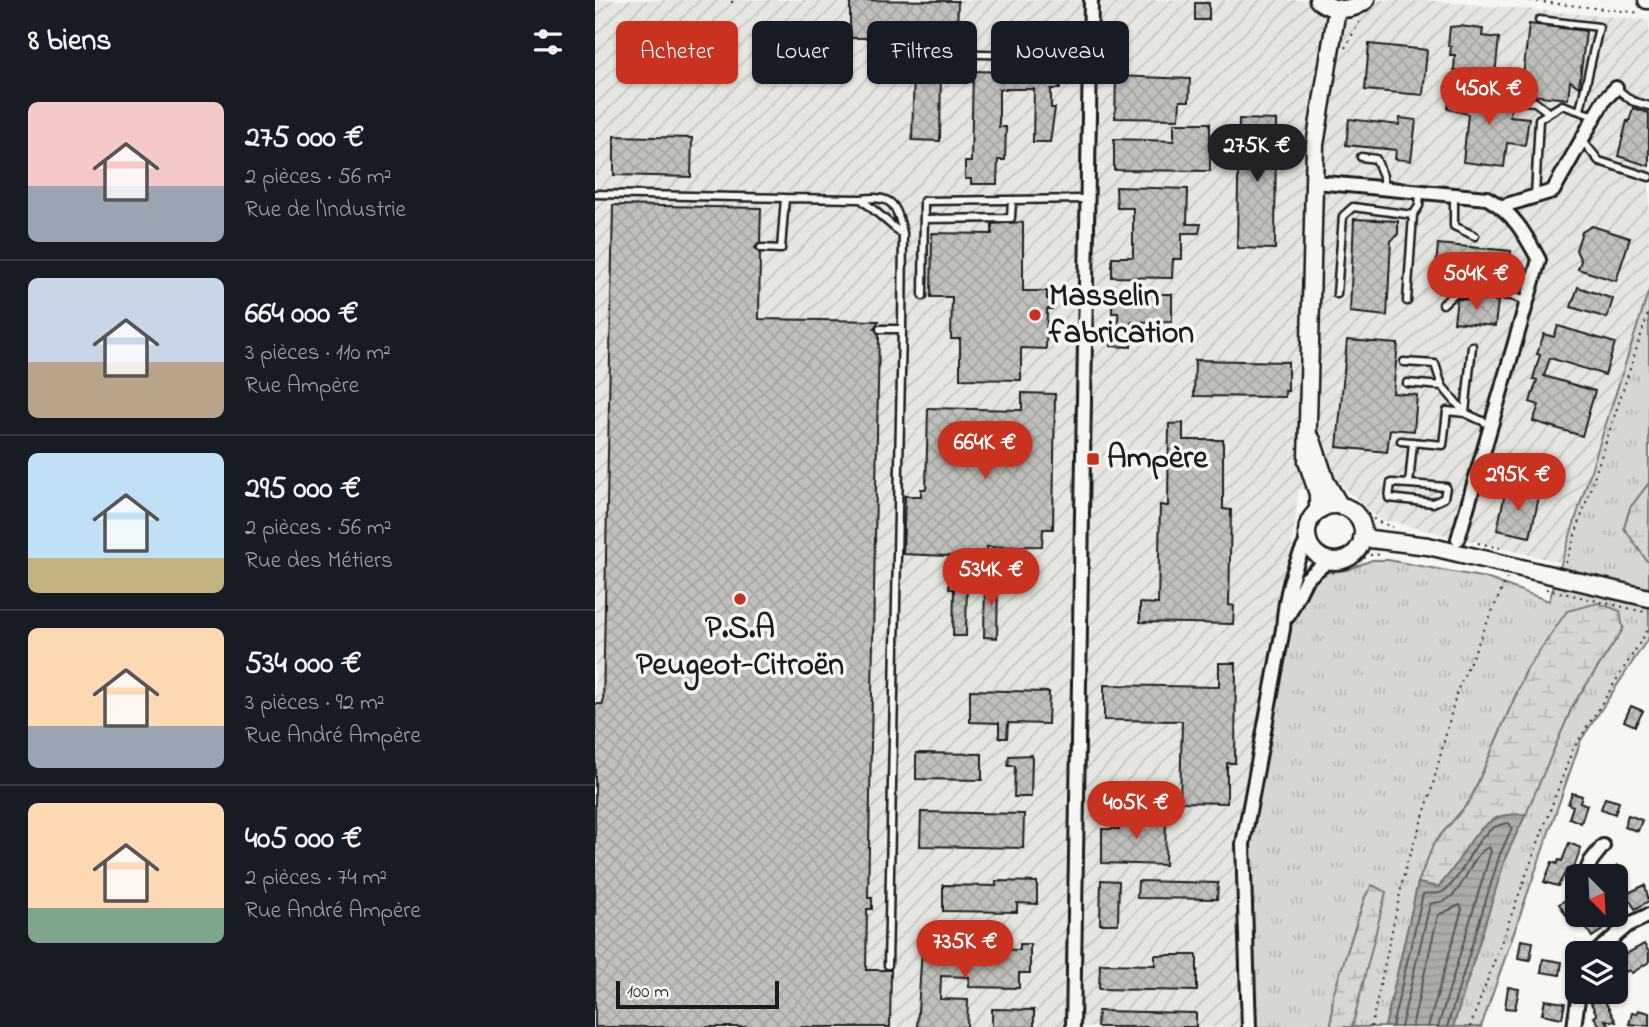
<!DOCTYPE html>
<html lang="fr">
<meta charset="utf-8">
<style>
:root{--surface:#171b24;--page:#242831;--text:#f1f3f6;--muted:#9ea1a6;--line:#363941;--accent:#c8321e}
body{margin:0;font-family:"Indie Flower",sans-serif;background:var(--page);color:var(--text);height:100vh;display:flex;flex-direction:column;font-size:26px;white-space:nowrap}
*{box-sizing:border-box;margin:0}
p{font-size:23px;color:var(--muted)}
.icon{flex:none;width:38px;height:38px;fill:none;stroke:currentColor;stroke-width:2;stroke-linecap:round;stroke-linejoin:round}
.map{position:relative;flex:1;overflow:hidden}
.details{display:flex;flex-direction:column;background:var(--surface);width:595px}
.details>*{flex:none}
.hud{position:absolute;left:21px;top:21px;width:665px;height:63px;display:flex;gap:14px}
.needle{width:46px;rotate:156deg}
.fabs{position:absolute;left:970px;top:864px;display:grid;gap:14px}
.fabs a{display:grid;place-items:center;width:63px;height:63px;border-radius:10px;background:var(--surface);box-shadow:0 2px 5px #0004;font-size:35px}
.scale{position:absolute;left:21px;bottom:18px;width:163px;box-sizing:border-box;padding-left:7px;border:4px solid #1c1c1c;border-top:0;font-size:19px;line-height:24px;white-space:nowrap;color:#1c1c1c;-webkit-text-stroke:5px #f6f6f2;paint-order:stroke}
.price{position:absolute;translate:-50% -60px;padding:0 16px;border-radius:24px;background:var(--accent);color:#fff;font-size:23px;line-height:46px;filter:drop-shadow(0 2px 4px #0008)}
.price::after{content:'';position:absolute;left:50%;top:42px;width:21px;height:16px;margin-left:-10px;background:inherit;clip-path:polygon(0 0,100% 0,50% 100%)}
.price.active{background:#222;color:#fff}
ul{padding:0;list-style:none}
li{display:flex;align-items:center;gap:21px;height:175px;padding:0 28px}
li+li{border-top:2px solid var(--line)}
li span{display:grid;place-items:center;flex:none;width:196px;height:140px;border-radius:10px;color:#555}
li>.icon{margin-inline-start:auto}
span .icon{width:84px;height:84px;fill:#fffc;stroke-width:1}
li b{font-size:30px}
h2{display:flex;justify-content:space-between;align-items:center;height:84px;padding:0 28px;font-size:30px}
.tag{padding:0 24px;border-radius:10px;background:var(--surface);box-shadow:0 2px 5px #0004;font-size:24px;line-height:63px}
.tag.active{background:var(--accent);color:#fff}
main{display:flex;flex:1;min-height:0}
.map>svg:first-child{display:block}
</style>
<main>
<section class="details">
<h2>8 biens<svg class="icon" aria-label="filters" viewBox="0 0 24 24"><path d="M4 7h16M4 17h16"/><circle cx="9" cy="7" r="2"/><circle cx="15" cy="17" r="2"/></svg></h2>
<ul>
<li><span style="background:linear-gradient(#f6c9c9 60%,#9aa5b1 0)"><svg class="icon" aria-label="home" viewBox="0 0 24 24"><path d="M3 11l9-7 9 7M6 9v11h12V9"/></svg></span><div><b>275 000 €</b><p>2 pièces · 56 m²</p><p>Rue de l'Industrie</p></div></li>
<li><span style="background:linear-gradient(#c9d6e8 60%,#b9a48a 0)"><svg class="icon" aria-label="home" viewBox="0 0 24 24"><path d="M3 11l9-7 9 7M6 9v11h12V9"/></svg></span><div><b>664 000 €</b><p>3 pièces · 110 m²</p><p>Rue Ampère</p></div></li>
<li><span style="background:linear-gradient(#bfe0f5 75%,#c2b280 0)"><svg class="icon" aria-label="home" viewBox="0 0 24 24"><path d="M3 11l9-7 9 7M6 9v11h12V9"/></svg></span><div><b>295 000 €</b><p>2 pièces · 56 m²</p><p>Rue des Métiers</p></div></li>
<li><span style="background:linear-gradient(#ffd9b3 70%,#9aa5b1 0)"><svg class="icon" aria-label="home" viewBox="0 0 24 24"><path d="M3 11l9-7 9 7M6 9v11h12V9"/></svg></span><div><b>534 000 €</b><p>3 pièces · 92 m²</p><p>Rue André Ampère</p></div></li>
<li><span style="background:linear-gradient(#ffd9b3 75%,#7fa58c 0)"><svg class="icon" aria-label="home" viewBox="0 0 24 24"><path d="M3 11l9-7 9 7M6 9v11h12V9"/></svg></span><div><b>405 000 €</b><p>2 pièces · 74 m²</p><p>Rue André Ampère</p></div></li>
</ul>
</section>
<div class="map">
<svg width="1054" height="1027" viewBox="0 0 1054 1027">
<defs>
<pattern id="industrial-furrows" width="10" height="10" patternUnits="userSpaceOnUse" patternTransform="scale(1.75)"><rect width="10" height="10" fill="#e6e6e2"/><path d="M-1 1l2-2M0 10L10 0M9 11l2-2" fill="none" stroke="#c5c5c1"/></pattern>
<pattern id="grass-tufts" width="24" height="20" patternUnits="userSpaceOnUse" patternTransform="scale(1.75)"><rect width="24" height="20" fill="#d6d6d2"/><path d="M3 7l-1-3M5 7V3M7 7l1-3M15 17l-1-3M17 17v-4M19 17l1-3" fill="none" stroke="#b7b7b4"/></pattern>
<pattern id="wetland-marsh" width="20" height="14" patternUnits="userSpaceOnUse" patternTransform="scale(1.75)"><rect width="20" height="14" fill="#d6d6d2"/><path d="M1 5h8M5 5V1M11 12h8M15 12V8" fill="none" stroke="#b7b7b4"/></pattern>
<pattern id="water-rules" width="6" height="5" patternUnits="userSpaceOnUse" patternTransform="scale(1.75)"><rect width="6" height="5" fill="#acaca9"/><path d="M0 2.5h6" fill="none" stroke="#939391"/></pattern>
<pattern id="building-cross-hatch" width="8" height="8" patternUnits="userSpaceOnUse" patternTransform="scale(1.75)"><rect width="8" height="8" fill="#c0c0bd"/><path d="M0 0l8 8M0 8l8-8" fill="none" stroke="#a4a4a2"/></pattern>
</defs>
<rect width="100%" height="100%" fill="#f6f6f2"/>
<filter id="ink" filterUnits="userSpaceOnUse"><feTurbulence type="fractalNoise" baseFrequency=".0143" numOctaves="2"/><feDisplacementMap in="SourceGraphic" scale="14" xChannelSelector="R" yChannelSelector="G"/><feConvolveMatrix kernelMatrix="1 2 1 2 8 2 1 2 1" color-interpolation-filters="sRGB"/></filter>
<g filter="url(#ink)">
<path fill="url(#industrial-furrows)" d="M0 0H827L1054 20V290L965 562 784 519 747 486 704 489 687 628 654 1027H0Z"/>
<path fill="url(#grass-tufts)" stroke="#797977" stroke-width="2" d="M1054 290V483L1035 508 1029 528 1054 561V637L986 740 886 1027H858L911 856 978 705 1028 629 932 669 875 801 839 843 823 883 790 1027H757L768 984 770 897 738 995 736 1027H654L648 844 687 628 727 573 752 570 777 560H793L891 578 954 601Z"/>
<path fill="url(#wetland-marsh)" stroke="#797977" stroke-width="2" d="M1054 483V561H1052L1029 528 1035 508Z
M1003 603 1025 611 1028 629 978 705 931 814C923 815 911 814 904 817 873 830 866 866 843 887L823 883 839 843 875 801 932 669 972 611Z
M777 885 791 892 757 1027H736L738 995 770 897Z"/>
<path fill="url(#water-rules)" stroke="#727271" stroke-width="2" d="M931 814 911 856 858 1027H790L823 883 843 887C866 866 873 830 904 817 911 814 923 815 931 814Z"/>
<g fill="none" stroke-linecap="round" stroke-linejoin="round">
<path stroke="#565654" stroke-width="2" d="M797 1027 828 894C835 892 843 896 849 891 874 873 878 826 914 823L917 828 905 854 852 1027
M806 1027 835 904C839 902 846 903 851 900 872 889 874 855 894 847L896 851 843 1027
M817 1027 843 915 865 905 867 909 833 1027"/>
</g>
<path fill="url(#building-cross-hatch)" stroke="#1c1c1c" stroke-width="2" d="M255 0 363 1 362 35 277 34V38H255Z
M600 3H614V20H600Z
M934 24 991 31 984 87 975 81 973 99 926 94Z
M865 26 888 29 887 36 904 38 900 75 859 70 860 55H855L856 47 853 46 855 27Z
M774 44 832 50 828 95 770 90Z
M319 69 346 70 345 141 317 140Z
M378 71 465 73V89H456V108H460L455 142H438L439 89H404V127H411L410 160H403L402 184H376V179H370V162H376Z
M521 76 595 79 594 101H585L584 119 520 118Z
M855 92 917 98 915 116 934 118 930 145 912 143 909 167 868 162 873 114 853 109Z
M1038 108 1054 113V166L1023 156 1032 121 1034 122Z
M805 118 821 120 816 161 800 159 801 150 751 145 754 119 804 125Z
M644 119 681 120 680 249 642 248Z
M579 123H615V171L519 170V139L579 141Z
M19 136 97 138 96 177 19 175Z
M521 187 593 189 592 224H606L604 233H587V259H578L577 278 517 277V257H538V208H522Z
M18 205 166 208 165 242 160 248 165 254 164 319 284 321 279 328 284 335 273 898H277V909H272L271 970H296L295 1027H0V704H8Z
M759 219 803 221V234L796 241 792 316 755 312Z
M428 222V291H452V299H457V309H452L451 349 426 348V380L365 379V339H356L357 297H336L337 233 397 234V224Z
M997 226 1035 238 1021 281 983 269 986 261 981 250 987 232Z
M843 244 916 251 913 284 840 277Z
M983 287 1018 299 1012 318 976 307Z
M517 294H577V321L536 322V347L516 346V332H524L523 313H517Z
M862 299 903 301 900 326 859 322Z
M963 326 1020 343 1010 375 955 358 949 376 1000 391 987 436 938 421 944 405 935 402 942 380 938 379 945 355 942 354 949 334 959 337Z
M752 340 803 344 798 393 822 395 819 431 795 429 792 452 742 447Z
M600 360 693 362V391H690V397L599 396Z
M427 393 460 394 458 529H448L447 546 392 547V556L375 557 308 554 310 496H326V489H331L333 408 427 410Z
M588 423V440H628V509L636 510 634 605 639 606 638 624 545 622V603L563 604 565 505 573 506 574 424Z
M911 489 944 497 935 537 902 530Z
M354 579H372L371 636H358L359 589H354Z
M390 579H403L402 638 389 637Z
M624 663H641L640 763H632V803L585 802 587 721 509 720V685L624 687Z
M375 690 454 692 453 724 413 723 412 738H404V723L375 722Z
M1036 706 1048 711 1040 726 1029 721Z
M321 753 387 754V780L321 779Z
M437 755 436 797H419L420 766H413L414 756Z
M977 793 987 796 985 802 992 805 986 823 974 818 978 806 973 804Z
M1010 798 1024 802 1020 814 1006 809Z
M326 812 429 814 428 848 325 846Z
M525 815 571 816 570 865 507 863V829H524Z
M1033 815 1047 820 1043 831 1029 827Z
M974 843 986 848 978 870 973 868 963 886 949 882 957 862 962 864 964 860 967 861Z
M1022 865 1033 873 1020 891V877H1014Z
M506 880 524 881 523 924H505Z
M401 881 442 882V904L422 903V912L348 911V885L401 886Z
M543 881 623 883 622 899 542 898Z
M1050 885 1054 901 1040 909 1031 894Z
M982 893V908L971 915 964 904Z
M1005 916 1012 927 997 937 990 926Z
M926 940 938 942 935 960 923 958Z
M425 944H435V973H424V988L374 987V977L346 976 345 999 373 1000 372 1027H322L327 948 425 950Z
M1049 944 1054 952V962L1037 973 1034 970 1023 977 1020 960Z
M560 955H602V991L504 989 505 964 560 965Z
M948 959 967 962 965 975 946 972Z
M913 987 924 989 920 1009 910 1008Z
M1007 996 1021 1022 1010 1020 1016 1027H1006L999 1017 1002 1015 996 1003Z
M950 1000 970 1003 967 1018 947 1014Z
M397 1009 439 1010V1027H397Z
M1043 1010 1054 1013V1026L1034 1024 1037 1013 1042 1014Z
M503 1011 601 1013V1027H502Z"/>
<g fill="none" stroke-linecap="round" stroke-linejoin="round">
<g stroke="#1c1c1c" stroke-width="11">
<path id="lane" d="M944 20 1004 27 985 110
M314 52 495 57
M1021 88 1037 101 1054 106
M928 101 940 102 953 112
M987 140 1004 161 1054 177
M766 157 781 159 788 176V189
M0 194 190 198 186 249 166 248
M859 196V226L880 236
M940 196 944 119 967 105 999 116
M190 198 266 199 308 235 307 329H285
M266 199C297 195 301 203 308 233
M818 215 824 206 825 193
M329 219 416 218 417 200
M742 294 748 216 758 207 818 215 812 301
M328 296 329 201 491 199
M848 304 860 293 917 296 931 301
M809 362 840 364 847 386
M812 383 847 386 870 413 896 425
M806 441 848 445 852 411 870 413 877 346
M814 484 796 483 794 498 838 503 849 498 851 487 814 484 818 442
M293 965 307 329"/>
</g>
<g stroke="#1c1c1c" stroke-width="18">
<path id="street" d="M720 182 892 198C918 212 930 234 944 260L863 539
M908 206 958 191 1009 100 1021 88
M693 616 711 579 734 560
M989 877 996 861 1008 846
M1020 912 1033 925
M999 954 1033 925 1054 915
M478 1027 496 0
M654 1027 648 844 688 629C690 597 697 567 713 539
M979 1027 984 992"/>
</g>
<g stroke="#1c1c1c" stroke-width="21">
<path id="secondary" d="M723 0C739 12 756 12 771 0
M1052 0H1054
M717 440 731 482 745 506
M712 533a28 28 0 1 1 56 0a28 28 0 1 1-56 0Z
M723 511V494L712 461 720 145 742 9
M767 538 833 546 1054 598"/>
</g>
<path stroke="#1c1c1c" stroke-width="2" stroke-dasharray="2 5" stroke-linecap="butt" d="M928 0 1046 13
M136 2H143
M750 48 766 19
M757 500 781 521 798 527
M883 543 905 548
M971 563 1054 311
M737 573 778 554 787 555
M951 589 1054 613
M776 1027 811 866 835 796 862 691 912 578
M875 1027 977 751 1054 628"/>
<use href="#lane" stroke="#f6f6f2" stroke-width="6"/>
<use href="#street" stroke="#f6f6f2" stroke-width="12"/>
<use href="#secondary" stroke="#f6f6f2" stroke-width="16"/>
</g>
</g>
<g fill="#c8321e" stroke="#f6f6f2" stroke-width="2.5">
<circle cx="440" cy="315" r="7"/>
<rect x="491" y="452" width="14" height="14" rx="3.5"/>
<circle cx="145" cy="599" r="7"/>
</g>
<g text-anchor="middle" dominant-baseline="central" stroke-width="7" stroke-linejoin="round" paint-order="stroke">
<g font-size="32" font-weight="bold" fill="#1c1c1c" stroke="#f6f6f2" text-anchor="start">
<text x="454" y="297">Masselin<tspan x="454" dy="37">fabrication</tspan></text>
<text x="512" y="459">Ampère</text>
<text x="145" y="629" text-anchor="middle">P.S.A<tspan x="145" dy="37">Peugeot-Citroën</tspan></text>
</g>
</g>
</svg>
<div class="fabs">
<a><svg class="needle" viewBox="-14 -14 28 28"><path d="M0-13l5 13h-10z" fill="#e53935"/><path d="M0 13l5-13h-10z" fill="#9ea1a6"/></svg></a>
<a><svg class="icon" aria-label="layers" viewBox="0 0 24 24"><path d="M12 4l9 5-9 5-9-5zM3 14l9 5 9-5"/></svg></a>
</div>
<div class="scale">100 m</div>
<b class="price" style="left:894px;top:127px">450K €</b>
<b class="price active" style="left:662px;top:184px">275K €</b>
<b class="price" style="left:881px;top:312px">504K €</b>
<b class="price" style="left:390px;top:481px">664K €</b>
<b class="price" style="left:923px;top:513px">295K €</b>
<b class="price" style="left:396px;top:608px">534K €</b>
<b class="price" style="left:541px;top:841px">405K €</b>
<b class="price" style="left:370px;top:980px">735K €</b>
<div class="hud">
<a class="tag active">Acheter</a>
<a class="tag">Louer</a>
<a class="tag">Filtres</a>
<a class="tag">Nouveau</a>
</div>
</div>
</main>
